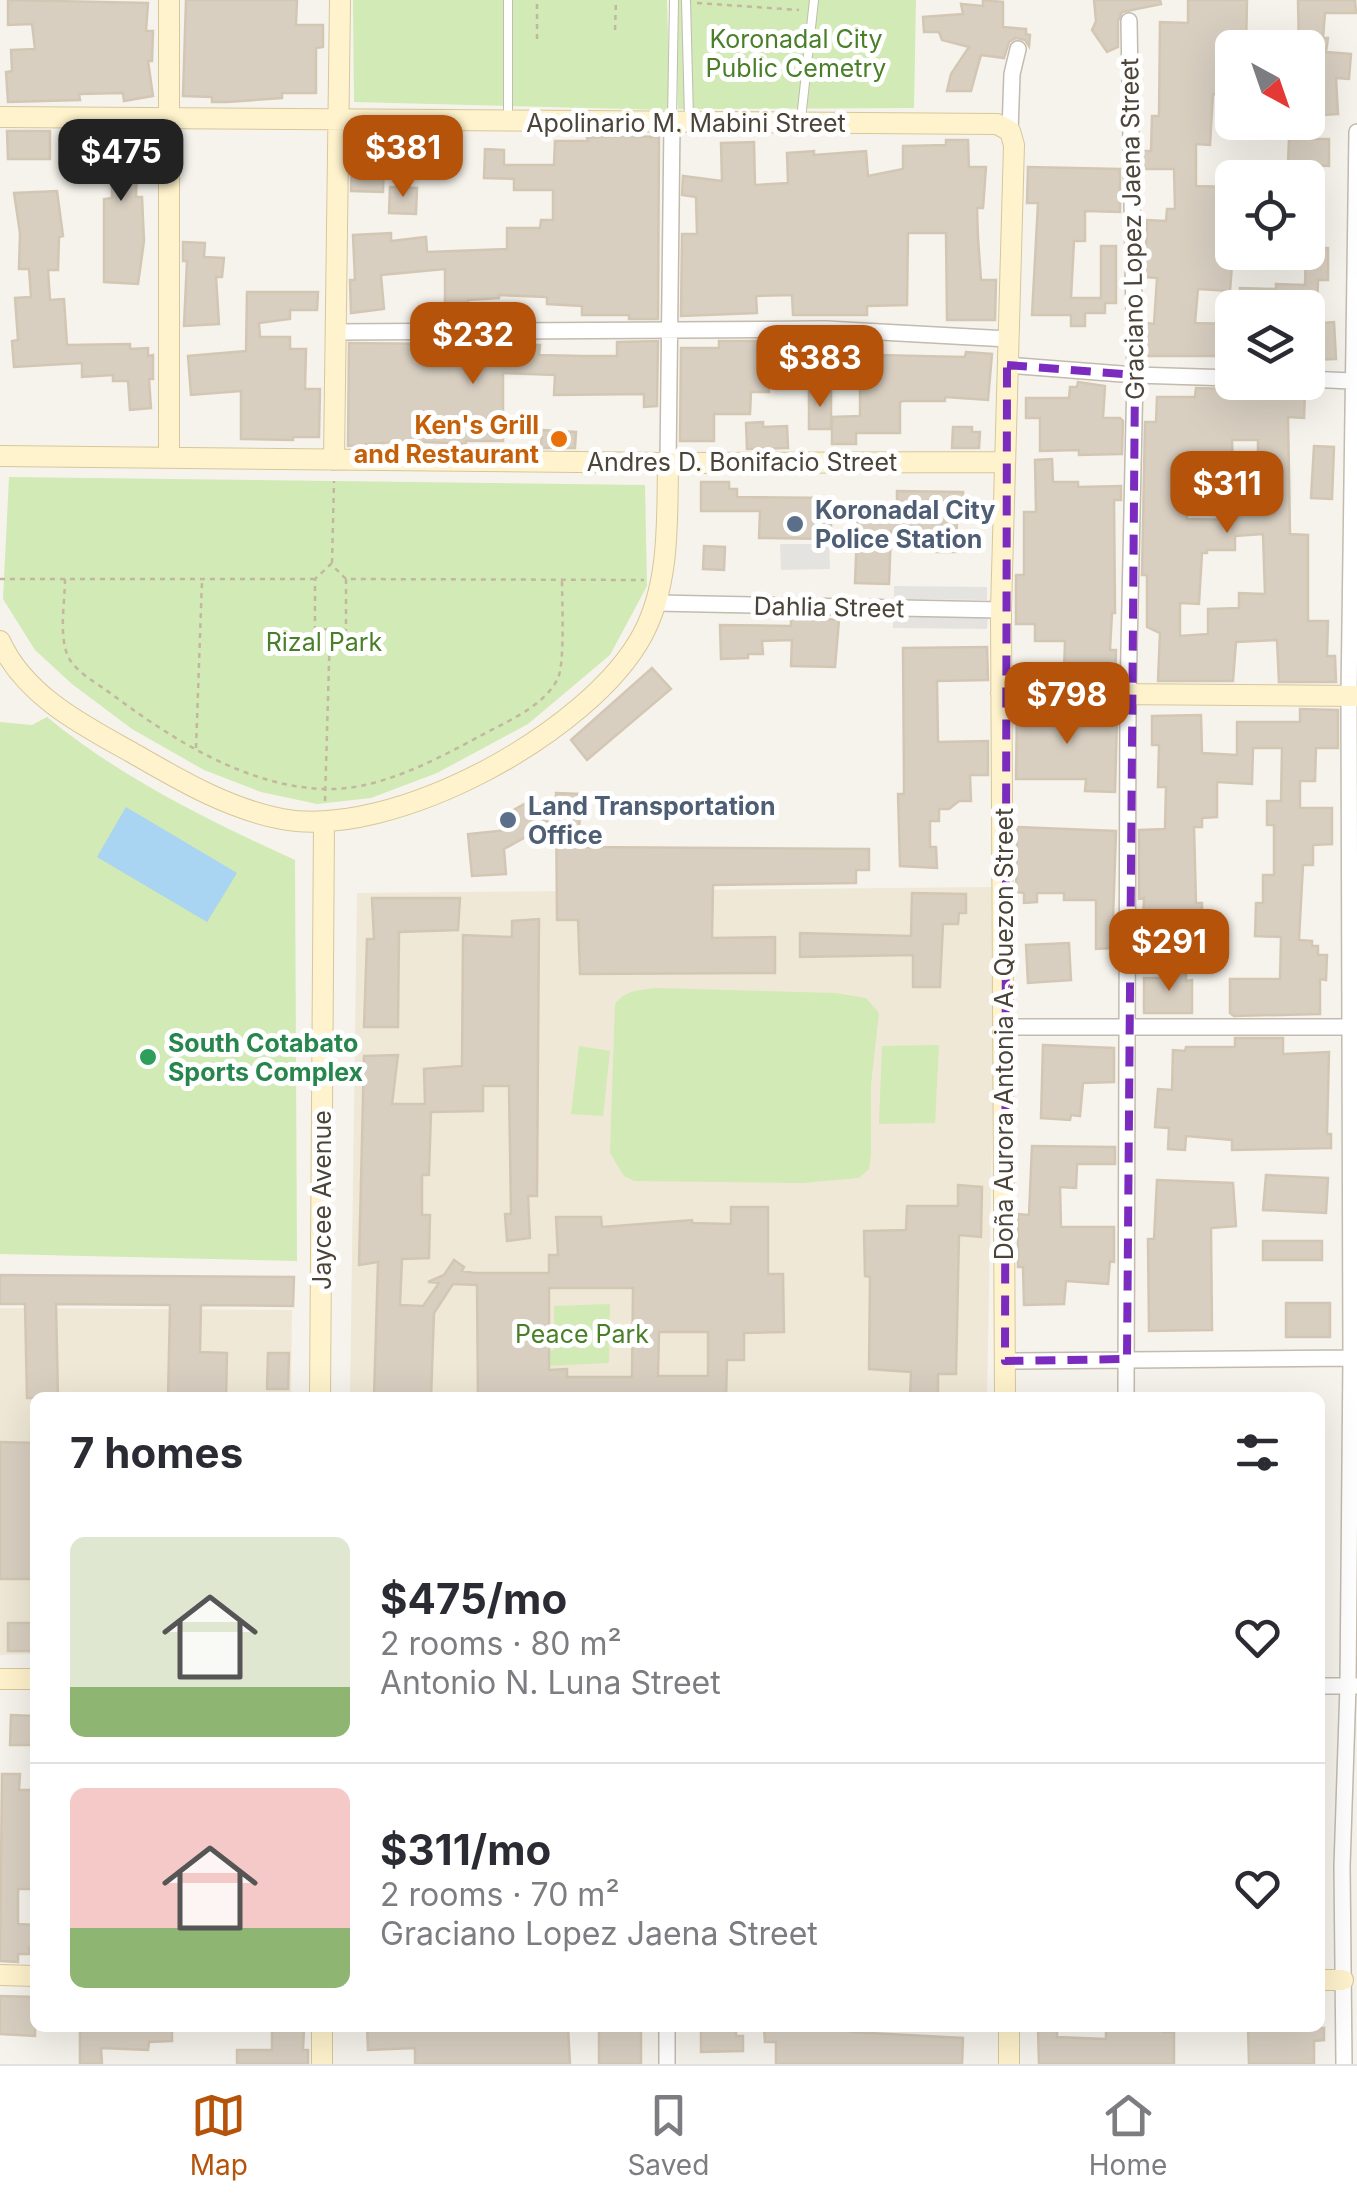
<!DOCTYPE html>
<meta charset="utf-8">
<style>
:root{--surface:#fff;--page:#f7f7f7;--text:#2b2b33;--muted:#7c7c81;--line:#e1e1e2;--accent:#b45309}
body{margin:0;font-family:Inter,sans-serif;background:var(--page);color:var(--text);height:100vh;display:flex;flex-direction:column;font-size:38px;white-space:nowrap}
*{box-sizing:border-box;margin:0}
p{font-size:32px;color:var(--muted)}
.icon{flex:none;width:55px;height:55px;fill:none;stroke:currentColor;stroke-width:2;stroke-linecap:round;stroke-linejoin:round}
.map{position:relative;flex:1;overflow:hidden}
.side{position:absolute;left:30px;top:1392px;width:1295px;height:640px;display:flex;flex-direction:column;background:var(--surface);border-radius:15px;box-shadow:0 10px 40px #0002}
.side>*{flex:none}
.needle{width:65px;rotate:140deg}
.buttons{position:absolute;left:1215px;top:30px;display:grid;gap:20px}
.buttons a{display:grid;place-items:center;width:110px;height:110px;border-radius:15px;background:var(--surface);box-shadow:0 10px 40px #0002;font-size:50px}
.price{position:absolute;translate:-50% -85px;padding:0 22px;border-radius:20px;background:var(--accent);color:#fff;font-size:32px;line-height:65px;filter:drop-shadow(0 2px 5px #0008)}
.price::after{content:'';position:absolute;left:50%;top:60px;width:30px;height:22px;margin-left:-15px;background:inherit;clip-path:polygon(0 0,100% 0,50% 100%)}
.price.on{background:#222;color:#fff}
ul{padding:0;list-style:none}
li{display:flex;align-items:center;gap:30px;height:250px;padding:0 40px}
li+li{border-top:2px solid var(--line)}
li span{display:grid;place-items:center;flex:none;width:280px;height:200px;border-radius:15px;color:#555}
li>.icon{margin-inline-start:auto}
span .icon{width:120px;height:120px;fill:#fffc;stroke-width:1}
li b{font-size:42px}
h2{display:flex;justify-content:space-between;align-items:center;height:120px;padding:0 40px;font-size:42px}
.menu{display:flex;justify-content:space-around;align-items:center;height:140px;border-top:2px solid var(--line);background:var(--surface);font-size:28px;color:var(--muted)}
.menu a{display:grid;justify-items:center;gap:5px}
.menu .on{color:var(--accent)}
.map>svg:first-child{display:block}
</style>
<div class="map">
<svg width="1357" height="2064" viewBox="0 0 1357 2064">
<rect width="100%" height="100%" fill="#f6f3ec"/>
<path fill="#efe8d6" d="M991 887 993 1086 987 1397 350 1398 357 893Z
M0 1308 292 1310 291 1397 35 1398V1654L0 1655Z"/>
<path fill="#d2eab5" d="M353 0H667L670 110 354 102Z
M676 0H916L914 108 678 109Z
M9 477 645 485 647 586 610 655 528 724 437 773 371 798 317 804 261 792 204 770 132 729 72 684 35 650 3 599Z
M47 717C120 777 209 821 295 860L297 1261 0 1254V722L32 725Z
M657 988 835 993 866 998 879 1013 871 1085V1154L869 1169 859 1178 802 1183 634 1181 624 1176 610 1153 615 1004C625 990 640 990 657 988Z
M939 1045 935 1123 879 1124 882 1046Z
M579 1046 610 1051 603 1116 571 1114Z
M610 1304 609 1363 544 1366 542 1351 554 1350V1306Z"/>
<path fill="#e5e3e0" d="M780 544H829L830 569 781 570Z
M894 586 987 587V600L894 599Z
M893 616 988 617 987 629 893 628Z"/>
<path fill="#a9d4f2" d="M126 807 237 873 207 922 97 857Z"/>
<path fill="#d8cfc1" stroke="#d3c7b4" stroke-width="2.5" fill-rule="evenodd" d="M8 0 148 3 146 31H153L152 61H148L153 96 124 101 123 93 79 94 80 100 8 102 6 72 12 71 11 50 35 49 32 24 8 25Z
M186 0H297L296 25H323V47L316 48V93H282V98L227 102H212V97L183 96Z
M983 0 1003 2V27L1026 29V34L1030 35 1029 46 1025 40 1016 38 1009 42 1004 58 981 55 971 91H947L951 74 969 47 942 40 939 32H924L923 17 963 14 961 4 983 6Z
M1094 0H1160L1161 4 1122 12 1118 21V47L1107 52 1092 30 1096 21Z
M1188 0H1247L1246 48H1232V95L1213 94 1210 145 1196 144V186L1232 187 1233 252 1230 291 1198 289 1195 323 1232 324V356H1146L1147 323 1154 324 1157 278 1145 277 1147 220 1166 221 1167 209H1175L1174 169H1143L1142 151H1151L1152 116H1159L1160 22 1188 23Z
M1298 0H1355L1356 13H1325L1323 38H1328L1326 52 1351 54 1349 79 1336 78 1338 114 1322 115 1321 93 1308 92V48H1299Z
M7 131H50V159H8Z
M128 136H152L153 161 137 162 136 197H142L144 241 138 284 104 282V199L112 198V172L83 171 84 141H128Z
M617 136 659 137 658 319H629V315H582V306L547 304V297L499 295V298L468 300V304H445V269L381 275 384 309 351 313 350 280H355L353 235 391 233V241L426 237 427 252 507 249V228H540L541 220H553V190H514V179L484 178 485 149 504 150V165H554L555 141H588L587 138Z
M440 138V158H410V139Z
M1289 139H1329V166L1288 164Z
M946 140H968L969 167H986L983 208H977L978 238 981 280H996L995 320H947L946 233H908L907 305 867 306V315H793L792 295 756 296 757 313 681 316 682 234H697L696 197 682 195 683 176 722 181 721 143 754 142 755 185 788 183 787 153 814 151V155L866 151 868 176 903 169V146L946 145Z
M352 166 384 167 383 192 351 191Z
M1028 167 1120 169V212L1085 211V241H1074L1071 298H1101V246H1116V303H1105V313H1085V326H1071V315H1032L1038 203H1027Z
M1308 183H1319L1321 248H1328V280H1318L1317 308H1239L1240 288 1276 289V284L1305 285Z
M390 187 417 188 416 214 389 213Z
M57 191 63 236 59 237 58 270H48L50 300 64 299 67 345 130 344V349L148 348V356L153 355V379H149L151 408 130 410 128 381H113V375L82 377V363L14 367 12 341 18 340 15 298 31 297 29 269H19L20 233 14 193Z
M183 242 205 243 204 257 224 258 222 277H216L219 324 184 326 187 261H183Z
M247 292H318L317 310H290V319L259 323 260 337H290V349H306L305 389H320L319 437H293V440L241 439V391L191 395 188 356 246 351Z
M1334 322 1336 359 1308 360V324Z
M658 341 657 406 644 407V394L554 395 555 375 503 373V441H466V444L405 441 348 446 349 343 540 345 539 355 583 356H617V342Z
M719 341H769V392H751L750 414H714V441H680L681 348H719Z
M966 352 992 354 988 400 945 397V401H903L900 402V433H856V444H832V417L860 416V379L834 378 835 354 965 357Z
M1078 382 1105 386 1103 418H1120L1123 421 1122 454 1079 455V450L1040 451V418H1026V398H1069L1070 387H1077Z
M1242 382 1299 385 1305 390 1304 418 1288 417 1290 534 1308 535V621H1328L1327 656H1335L1336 682H1279L1277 640 1236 642 1233 681H1158L1160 633 1147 627V575H1142L1145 422H1156L1157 397H1195L1196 388 1233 389ZM1232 440H1258V467H1233ZM1187 490 1236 491V520L1187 519ZM1263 534 1265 594 1239 593V608L1208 609V634L1180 636V603L1199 604 1202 553H1207V550H1235V536Z
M809 391H831V429H809Z
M763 422V427L787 426 788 448 747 449 746 423Z
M953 427H972V432H980L979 448H952Z
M542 430 576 432 575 448H541Z
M1314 446 1334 447 1332 499 1311 498Z
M1052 459 1053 482H1078V487L1121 486V500H1114L1115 613H1112L1110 650H1116L1115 680 1016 679V672H1064L1065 641H1035V624H1016V575H1024V512H1036L1035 460Z
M701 482H729V489H737V497L831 498V539L759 538 760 511H701Z
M897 491 963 492V521H957L956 552H936V542H930V532L891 531 889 584 855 583 858 509 897 510Z
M704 546 725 547 724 570 703 569Z
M791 617 839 620 835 667 791 666 792 640 762 641 763 654H748V658L721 659 720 625 791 626Z
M987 647 988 680 937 681 938 742 988 741V775H970L971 801H959L949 809H939V821H930V847H936L937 868 900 866 898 794H904V781L903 648Z
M652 668 671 689 587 760 571 740Z
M1017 709H1090V716H1117L1115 792 1085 791 1086 779H1016Z
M1300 709 1338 710V748H1316L1315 781H1300V808H1332V844L1313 845V865H1303L1301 902 1299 940 1312 941V946H1318V955H1327L1326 980 1320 979V1014L1234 1016 1230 1013V979H1280L1281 937 1255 936 1256 903H1263V875H1274V825H1267V801H1281L1282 748H1253L1252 784 1217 782V817L1202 818V827H1194L1196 903H1202V922H1224V940L1151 942 1150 923H1143L1144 898 1139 899V830L1165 829 1166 787H1158L1159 745H1152V716L1201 715 1202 753 1237 755V722H1300Z
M556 793 581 794 578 847 869 849V870H856V883L713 885 712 938 775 937V973L580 974 578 920H557Z
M535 798 549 824 504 849 506 874 472 876 468 834 508 830 501 817Z
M1017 827 1116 831 1112 948 1096 949V900H1064V893H1037V902L1024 903V893L1016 892Z
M912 893 966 894V913H959L958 924H943L940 987H913V955L800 957V933L911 936Z
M372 898H460L458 930 399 932 398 1027H364L367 939H374Z
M539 919 537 1196H528L530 1238 507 1241 505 1214H511L509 1086H483V1111L431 1112 429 1175H422V1215H430L429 1258 402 1259 400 1305 423 1306 439 1283 428 1282 444 1275 454 1260 464 1267 462 1271 474 1273H549V1255H558L556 1217H601L602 1227 692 1220V1223L731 1224V1207H768V1274H783L784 1332 744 1333V1360H727L726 1398H478L477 1285 453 1284 434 1313 431 1398H374L378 1262 359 1265 364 1056 398 1055 392 1104H425L424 1069 462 1066 463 935 512 937V921ZM549 1288H633L632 1377H567V1369L549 1370ZM659 1332H708V1376H658Z
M1069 943 1071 980 1028 983 1026 945Z
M1171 967H1186V981L1192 980V1013H1144V978H1172Z
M1235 1038H1283V1054L1329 1052 1327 1134H1331V1148L1232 1150V1140L1186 1136 1185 1150 1168 1149 1169 1128 1155 1127 1158 1089 1172 1090 1173 1050 1185 1051 1186 1047H1235Z
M1043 1045 1114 1048V1082L1083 1083 1080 1116 1071 1115 1070 1120 1041 1118Z
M1032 1146 1115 1147V1164H1077L1076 1188 1060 1187 1061 1227H1114V1262L1110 1261 1108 1284 1066 1281 1064 1304 1024 1305 1023 1267H1018V1214L1029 1215Z
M1266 1175 1328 1178 1326 1213 1263 1210Z
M1157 1180 1233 1183 1236 1226 1211 1228 1212 1330 1149 1331 1148 1239H1154Z
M958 1185 982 1187 981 1237 959 1235 956 1374H938V1398H910L911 1372 869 1369 870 1277 865 1276 864 1231 906 1230 907 1206H958Z
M1263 1241H1322V1260H1263Z
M0 1275 294 1277 293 1306 201 1305 200 1352 227 1353 226 1398H168L170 1305 56 1304 58 1398H27L25 1304H0Z
M1286 1303H1330V1337H1286Z
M268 1353H289L288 1389H267Z
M0 1442 35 1443V1579H0Z
M8 1623H35V1651H8Z
M11 1715 35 1716V1745H10Z
M2 1774H20L19 1790H35V1889H18V1924L35 1925V1947H29V1954H18V1962L0 1961Z
M0 1996 35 1997V2036L0 2034Z
M80 2028H172V2041L149 2042 148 2050 101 2048 102 2064H80Z
M272 2028H304L303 2050H308V2064H237V2050H272Z
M367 2028H568L570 2064H415V2048L368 2050Z
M599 2028H641V2064H599Z
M701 2028H736V2036H743V2051L701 2052Z
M764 2028H851V2032L963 2038 962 2064H776V2042H765Z
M1038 2028H1057V2037L1106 2039V2028H1163V2032H1174V2064H1039Z
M1248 2028H1324V2040L1314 2041V2064H1249Z"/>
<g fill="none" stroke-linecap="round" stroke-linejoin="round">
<g stroke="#c2bbae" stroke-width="10">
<path id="lane" d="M508 0V120
M686 0 689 118
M801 119 814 0
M672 120 674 0"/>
</g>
<g stroke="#c2bbae" stroke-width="18">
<path id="street" d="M1010 131 1012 74 1018 49
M334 332 826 329 1008 339
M1007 365 1135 375 1232 378
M1308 379 1351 381
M668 463 672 123
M657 603 1001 610
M1005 1027H1348
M1005 1361 1351 1358
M1126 1398 1128 695 1135 375 1129 21
M1320 1686H1356
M667 2064V2028
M1344 2064 1342 1866 1348 1686 1351 1358 1349 696 1357 132"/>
</g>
<g stroke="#d6c79b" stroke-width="22">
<path id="secondary" d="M169 0V458
M0 117 997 124 1010 131 1014 145 1001 610 1005 1398
M0 456 668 463 1004 462
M334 460 340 0
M0 641C24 695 82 725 131 752 178 779 228 809 282 819 393 840 591 732 643 634 670 583 667 520 668 463
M1001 693 1357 696
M320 1398 324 822
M0 1679H35
M0 1975 35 1976
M1320 1980H1343
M322 2028V2064
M1009 2064V2028"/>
</g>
<path stroke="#c4b79f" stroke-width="2.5" stroke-dasharray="5 5" stroke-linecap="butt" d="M697 3 799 10
M615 30 616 0
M537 39V0
M332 563 334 481
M0 579H314
M65 579C65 601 59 633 67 654 73 670 93 681 106 690 169 737 243 786 324 789 377 791 434 761 480 736 506 722 545 706 558 678 565 662 562 600 562 580
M346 579V630L315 629V579L331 564 346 579 644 580
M196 748 202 581
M325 801 330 629"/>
<use href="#lane" stroke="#fff" stroke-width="8"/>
<use href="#street" stroke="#fff" stroke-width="15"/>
<use href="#secondary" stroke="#fff3cd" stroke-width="20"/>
</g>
<path fill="none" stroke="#7b2cbf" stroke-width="8" stroke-dasharray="20 12" stroke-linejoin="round" d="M1007 365 1135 375 1127 1359 1005 1361Z"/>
<circle fill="#e8710a" stroke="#fff" stroke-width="4" cx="559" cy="439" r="10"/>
<g fill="#5c6f8a" stroke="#fff" stroke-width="4">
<circle cx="795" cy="524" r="10"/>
<circle cx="508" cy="820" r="10"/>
</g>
<circle fill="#2e9e5b" stroke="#fff" stroke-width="4" cx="148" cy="1057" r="10"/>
<g text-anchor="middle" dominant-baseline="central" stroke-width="10" stroke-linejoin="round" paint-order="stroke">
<g font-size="25" fill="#4a7f2a" stroke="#fff">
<text x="796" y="39">Koronadal City<tspan x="796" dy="29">Public Cemetry</tspan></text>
<text x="324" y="642">Rizal Park</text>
<text x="582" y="1334">Peace Park</text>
</g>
<g font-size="25" fill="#4b4439" stroke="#fff">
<text x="686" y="123">Apolinario M. Mabini Street</text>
<text transform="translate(1132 229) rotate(-91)">Graciano Lopez Jaena Street</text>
<text x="742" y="462">Andres D. Bonifacio Street</text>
<text transform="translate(829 607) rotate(1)">Dahlia Street</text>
<text transform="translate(1004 1034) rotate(-90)">Doña Aurora Antonia A. Quezon Street</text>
<text transform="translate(322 1200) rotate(-90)">Jaycee Avenue</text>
</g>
<g font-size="25" font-weight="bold" fill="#c56008" stroke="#fff" text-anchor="end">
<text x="539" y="425">Ken's Grill<tspan x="539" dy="29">and Restaurant</tspan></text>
</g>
<g font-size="25" font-weight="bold" fill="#4e5e75" stroke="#fff" text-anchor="start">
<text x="815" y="510">Koronadal City<tspan x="815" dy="29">Police Station</tspan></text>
<text x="528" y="806">Land Transportation<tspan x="528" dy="29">Office</tspan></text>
</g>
<g font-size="25" font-weight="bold" fill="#27864d" stroke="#fff" text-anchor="start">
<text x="168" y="1043">South Cotabato<tspan x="168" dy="29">Sports Complex</tspan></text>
</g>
</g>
</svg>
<div class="buttons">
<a><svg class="needle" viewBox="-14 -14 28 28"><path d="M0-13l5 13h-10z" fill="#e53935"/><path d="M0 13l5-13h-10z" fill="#7c7c81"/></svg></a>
<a><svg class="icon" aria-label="locate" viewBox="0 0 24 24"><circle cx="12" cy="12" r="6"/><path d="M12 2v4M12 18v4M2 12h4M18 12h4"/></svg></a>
<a><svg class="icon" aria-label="layers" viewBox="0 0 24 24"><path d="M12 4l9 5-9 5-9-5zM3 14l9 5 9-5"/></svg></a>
</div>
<b class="price" style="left:403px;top:200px">$381</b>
<b class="price on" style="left:121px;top:204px">$475</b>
<b class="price" style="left:473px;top:387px">$232</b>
<b class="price" style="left:820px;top:410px">$383</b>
<b class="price" style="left:1227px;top:536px">$311</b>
<b class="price" style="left:1067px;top:747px">$798</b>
<b class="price" style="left:1169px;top:994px">$291</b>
<section class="side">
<h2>7 homes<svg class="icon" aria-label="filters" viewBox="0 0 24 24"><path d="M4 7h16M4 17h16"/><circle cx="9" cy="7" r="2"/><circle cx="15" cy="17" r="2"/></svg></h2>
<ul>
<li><span style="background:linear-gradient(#dfe7d0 75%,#8fb573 0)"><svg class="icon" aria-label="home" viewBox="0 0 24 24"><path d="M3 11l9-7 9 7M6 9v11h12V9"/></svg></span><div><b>$475/mo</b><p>2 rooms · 80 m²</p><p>Antonio N. Luna Street</p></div><svg class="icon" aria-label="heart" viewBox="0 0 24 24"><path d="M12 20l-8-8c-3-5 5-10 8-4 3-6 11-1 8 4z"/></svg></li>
<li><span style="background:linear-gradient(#f6c9c9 70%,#8fb573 0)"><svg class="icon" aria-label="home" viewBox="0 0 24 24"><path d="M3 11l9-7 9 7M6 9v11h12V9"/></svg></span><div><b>$311/mo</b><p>2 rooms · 70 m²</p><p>Graciano Lopez Jaena Street</p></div><svg class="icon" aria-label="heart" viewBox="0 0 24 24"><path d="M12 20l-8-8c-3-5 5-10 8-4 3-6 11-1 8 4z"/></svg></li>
</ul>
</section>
</div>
<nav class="menu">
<a class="on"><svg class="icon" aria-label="map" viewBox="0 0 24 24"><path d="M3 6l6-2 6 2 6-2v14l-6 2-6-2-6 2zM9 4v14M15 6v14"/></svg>Map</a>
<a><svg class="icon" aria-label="saved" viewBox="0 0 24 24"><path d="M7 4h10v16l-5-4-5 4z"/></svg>Saved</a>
<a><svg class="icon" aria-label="home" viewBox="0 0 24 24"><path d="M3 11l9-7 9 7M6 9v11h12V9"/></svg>Home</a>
</nav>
